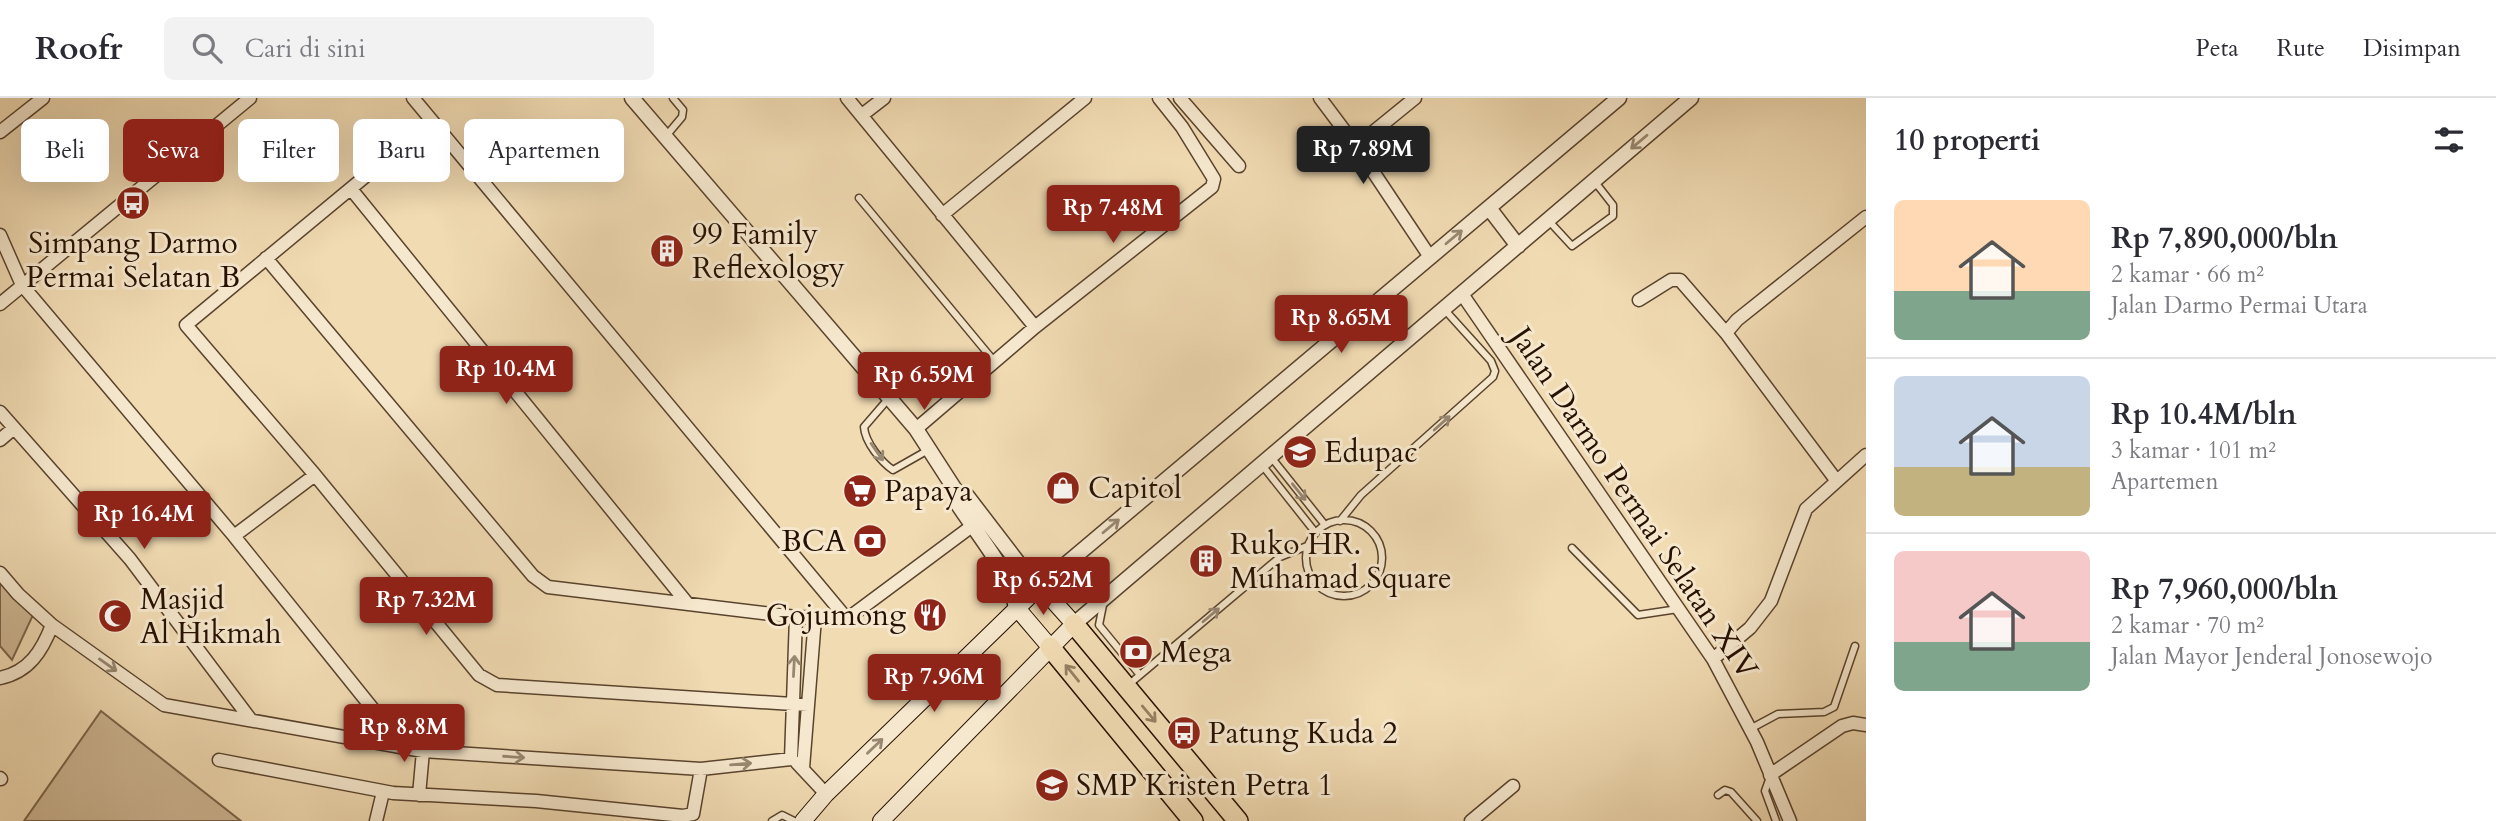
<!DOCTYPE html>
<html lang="id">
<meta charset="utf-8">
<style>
:root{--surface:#fff;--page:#f2f2f3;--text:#2b2b33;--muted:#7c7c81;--line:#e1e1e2;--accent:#8f2418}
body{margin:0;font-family:Cardo,serif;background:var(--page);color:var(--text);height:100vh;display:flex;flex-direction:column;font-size:26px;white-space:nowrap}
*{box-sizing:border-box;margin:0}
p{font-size:23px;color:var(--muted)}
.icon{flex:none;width:38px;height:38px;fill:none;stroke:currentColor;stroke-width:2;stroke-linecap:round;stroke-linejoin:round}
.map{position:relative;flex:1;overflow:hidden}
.drawer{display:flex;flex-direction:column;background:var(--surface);width:630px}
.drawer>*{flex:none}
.guide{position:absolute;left:21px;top:21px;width:665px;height:63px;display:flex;gap:14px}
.price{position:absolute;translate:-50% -60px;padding:0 16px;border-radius:7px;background:var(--accent);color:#fff;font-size:23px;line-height:46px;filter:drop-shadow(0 2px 4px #0008)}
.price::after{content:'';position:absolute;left:50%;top:42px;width:21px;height:16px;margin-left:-10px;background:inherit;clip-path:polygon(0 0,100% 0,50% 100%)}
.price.current{background:#222;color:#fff}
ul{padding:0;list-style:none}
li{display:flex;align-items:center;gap:21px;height:175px;padding:0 28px}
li+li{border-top:2px solid var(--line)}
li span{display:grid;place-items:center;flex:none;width:196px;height:140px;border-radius:10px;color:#555}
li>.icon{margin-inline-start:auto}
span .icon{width:84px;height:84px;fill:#fffc;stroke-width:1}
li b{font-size:30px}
h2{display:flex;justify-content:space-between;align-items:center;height:84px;padding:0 28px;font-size:30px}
.tag{padding:0 24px;border-radius:10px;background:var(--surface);box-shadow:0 7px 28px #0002;font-size:24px;line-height:63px}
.tag.current{background:var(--accent);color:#fff}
header{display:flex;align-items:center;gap:42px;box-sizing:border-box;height:98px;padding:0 35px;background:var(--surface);border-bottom:2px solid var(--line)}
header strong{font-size:33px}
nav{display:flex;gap:38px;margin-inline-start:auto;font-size:24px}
.search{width:490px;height:63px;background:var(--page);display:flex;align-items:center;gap:18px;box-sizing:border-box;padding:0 24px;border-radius:10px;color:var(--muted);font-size:26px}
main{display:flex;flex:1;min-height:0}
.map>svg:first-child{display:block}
</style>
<header>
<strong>Roofr</strong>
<div class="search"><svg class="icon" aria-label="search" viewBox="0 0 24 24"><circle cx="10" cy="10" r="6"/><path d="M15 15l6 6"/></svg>Cari di sini</div>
<nav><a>Peta</a><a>Rute</a><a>Disimpan</a></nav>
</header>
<main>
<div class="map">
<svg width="1866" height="723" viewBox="0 0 1866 723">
<rect width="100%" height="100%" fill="#f1dbb3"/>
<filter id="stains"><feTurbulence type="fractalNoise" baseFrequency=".00286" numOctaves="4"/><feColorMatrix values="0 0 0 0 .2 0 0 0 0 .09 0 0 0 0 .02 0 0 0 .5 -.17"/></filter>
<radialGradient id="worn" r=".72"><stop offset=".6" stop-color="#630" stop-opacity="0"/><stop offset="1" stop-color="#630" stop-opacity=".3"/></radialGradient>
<path fill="#ceb895" stroke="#7a644a" stroke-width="2" d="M0 482 33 517 12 562 0 548Z
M101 613 241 723H24Z"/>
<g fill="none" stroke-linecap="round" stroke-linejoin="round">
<g stroke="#59432d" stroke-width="9">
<path id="service" d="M666 38 682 19 683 12 673 0
M859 100 994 263
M1548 122 1572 148 1613 118V107L1595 84
M889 300 864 329C865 344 881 364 893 372L930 351
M1271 359 1325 427
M1262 367 1315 434
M1306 460a38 38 0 1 1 76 0a38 38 0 1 1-76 0Z
M1340 423 1361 397 1493 279 1495 273 1491 263 1444 211
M1572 450 1638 517 1678 511
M1103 507 1099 527 1140 577
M1127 588 1280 459 1307 448
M1750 631 1778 616 1824 614 1834 609 1855 548
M1770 679 1765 693 1776 723
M1718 697 1725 692 1731 694 1757 723
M772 723 782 717 794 723"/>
</g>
<g stroke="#59432d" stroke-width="15">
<path id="minor" d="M413 0 847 521
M847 0 1035 229
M1180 0 1239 68
M1320 0 1356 48 1430 159
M862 17 884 0
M431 24 186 227 315 377 479 577 497 587 808 607
M0 34 43 0
M1356 48 1415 0
M351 91 687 505
M942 117 1085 0
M0 137 22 187 234 438 389 631 394 647
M266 160 533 478 548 489 796 519 847 521 972 428
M1462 196 1713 561 1757 644 1790 723
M1639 202 1671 182H1680L1726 235 1836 382
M0 206 250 0
M1726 235 1737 222 1866 119
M0 314 130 461 251 622
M916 331 1035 229 1212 89 1214 81 1182 29 1159 0
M0 342 14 330
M234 438 315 377
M0 475 18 496 52 527 164 607 423 653 701 671 791 661
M1713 561 1750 530 1771 503 1806 411 1866 357
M0 580C29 574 42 553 52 527
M791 661 796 519
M219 662 393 695 536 703 683 718 693 716 701 671
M797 665 826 696
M803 670 815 520
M1770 677 1842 628 1853 625 1866 627
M0 680 1 681
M419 697 423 653
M376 723 383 694
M1471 723 1513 688"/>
</g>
<g stroke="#59432d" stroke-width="17">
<path id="tertiary" d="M632 0 916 331 956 393 957 405C979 439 1007 469 1016 509
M1489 110 1518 148
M956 393 967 398 1026 475 1040 488 1619 0
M1074 526 1691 0"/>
</g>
<g stroke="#261000" stroke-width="18">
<path id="secondary" d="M1016 509 1050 549
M803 723 826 696 1040 488 1074 526 881 723"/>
</g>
<g stroke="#261000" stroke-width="22">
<path id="primary" d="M1074 526 1238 723
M1050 549 1193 723"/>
</g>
<use href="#service" stroke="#f6e8ce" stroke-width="6"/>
<use href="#minor" stroke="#f6e8ce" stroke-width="12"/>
<use href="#tertiary" stroke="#f6e8ce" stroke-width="14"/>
<use href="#secondary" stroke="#f6e8ce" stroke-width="16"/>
<use href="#primary" stroke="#f1dbb3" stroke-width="19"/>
</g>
<defs><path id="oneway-shaft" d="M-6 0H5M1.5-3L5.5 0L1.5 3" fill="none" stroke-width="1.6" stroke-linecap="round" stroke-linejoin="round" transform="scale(1.75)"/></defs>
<g stroke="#988771">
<use href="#oneway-shaft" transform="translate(1639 44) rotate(140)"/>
<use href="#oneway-shaft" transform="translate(1454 139) rotate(-40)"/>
<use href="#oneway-shaft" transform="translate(1442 325) rotate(-42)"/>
<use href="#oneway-shaft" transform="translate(877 354) rotate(55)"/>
<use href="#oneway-shaft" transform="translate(1299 394) rotate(51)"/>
<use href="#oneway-shaft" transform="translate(1111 428) rotate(-40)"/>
<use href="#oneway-shaft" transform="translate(1211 517) rotate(-40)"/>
<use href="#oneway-shaft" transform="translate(108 567) rotate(35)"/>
<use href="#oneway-shaft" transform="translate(794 568) rotate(-87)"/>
<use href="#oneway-shaft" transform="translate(875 648) rotate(-44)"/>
<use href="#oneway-shaft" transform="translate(514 659) rotate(4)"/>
<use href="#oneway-shaft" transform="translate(741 666) rotate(-5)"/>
</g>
<g stroke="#968062">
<use href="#oneway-shaft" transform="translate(1072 575) rotate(-129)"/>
<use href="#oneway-shaft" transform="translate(1149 616) rotate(50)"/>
</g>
<defs>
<g id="bus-disc" transform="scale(1.75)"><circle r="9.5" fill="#8f2418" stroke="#f6e8ce"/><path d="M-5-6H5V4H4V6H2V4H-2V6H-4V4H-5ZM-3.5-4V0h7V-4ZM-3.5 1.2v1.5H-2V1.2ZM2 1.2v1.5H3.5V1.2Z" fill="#fff"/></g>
<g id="building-disc" transform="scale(1.75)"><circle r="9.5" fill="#8f2418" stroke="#f6e8ce"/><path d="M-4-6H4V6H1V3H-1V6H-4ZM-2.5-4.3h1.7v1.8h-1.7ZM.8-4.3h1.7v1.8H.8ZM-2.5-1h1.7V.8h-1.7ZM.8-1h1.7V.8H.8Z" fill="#fff"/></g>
<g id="school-disc" transform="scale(1.75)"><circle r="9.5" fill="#8f2418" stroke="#f6e8ce"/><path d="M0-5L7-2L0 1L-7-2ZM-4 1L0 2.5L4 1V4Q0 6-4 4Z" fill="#fff"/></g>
<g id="shop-disc" transform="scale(1.75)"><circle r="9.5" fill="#8f2418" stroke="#f6e8ce"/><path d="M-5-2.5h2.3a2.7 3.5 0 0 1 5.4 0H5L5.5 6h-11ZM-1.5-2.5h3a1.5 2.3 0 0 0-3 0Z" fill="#fff"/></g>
<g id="supermarket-disc" transform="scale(1.75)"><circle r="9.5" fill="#8f2418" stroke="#f6e8ce"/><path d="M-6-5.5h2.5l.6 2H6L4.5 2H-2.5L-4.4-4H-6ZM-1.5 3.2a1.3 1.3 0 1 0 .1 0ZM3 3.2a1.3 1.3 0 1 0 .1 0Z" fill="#fff"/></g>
<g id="bank-disc" transform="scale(1.75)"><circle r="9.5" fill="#8f2418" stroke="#f6e8ce"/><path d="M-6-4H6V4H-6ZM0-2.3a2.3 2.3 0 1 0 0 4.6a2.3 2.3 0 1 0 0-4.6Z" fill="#fff"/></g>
<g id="restaurant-disc" transform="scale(1.75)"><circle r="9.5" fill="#8f2418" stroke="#f6e8ce"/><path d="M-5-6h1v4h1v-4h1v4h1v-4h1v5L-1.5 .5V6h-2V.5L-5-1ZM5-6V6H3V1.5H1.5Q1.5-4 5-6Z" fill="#fff"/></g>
<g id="mosque-disc" transform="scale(1.75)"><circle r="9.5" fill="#8f2418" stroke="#f6e8ce"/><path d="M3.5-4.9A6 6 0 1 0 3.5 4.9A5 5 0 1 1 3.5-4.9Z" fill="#fff"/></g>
</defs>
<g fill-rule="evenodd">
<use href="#bus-disc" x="133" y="105"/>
<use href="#building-disc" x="667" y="153"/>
<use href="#school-disc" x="1300" y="354"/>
<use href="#shop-disc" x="1063" y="390"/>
<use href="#supermarket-disc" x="860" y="393"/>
<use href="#bank-disc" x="870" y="443"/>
<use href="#building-disc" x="1206" y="463"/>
<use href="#restaurant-disc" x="930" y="517"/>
<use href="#mosque-disc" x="115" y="518"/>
<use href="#bank-disc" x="1136" y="554"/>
<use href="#bus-disc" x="1184" y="635"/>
<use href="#school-disc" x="1052" y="687"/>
</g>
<g text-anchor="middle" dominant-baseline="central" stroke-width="6" stroke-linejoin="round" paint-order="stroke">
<g font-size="30" fill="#261000" stroke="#f6e8ce" text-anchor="start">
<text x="692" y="136">99 Family<tspan x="692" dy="34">Reflexology</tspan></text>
<text x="133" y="145" text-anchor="middle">Simpang Darmo<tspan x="133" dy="34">Permai Selatan B</tspan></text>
<text x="1324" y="354">Edupac</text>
<text x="1088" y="390">Capitol</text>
<text x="884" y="393">Papaya</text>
<text x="846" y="443" text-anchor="end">BCA</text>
<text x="1230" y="446">Ruko HR.<tspan x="1230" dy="34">Muhamad Square</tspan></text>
<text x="140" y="501">Masjid<tspan x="140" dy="34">Al Hikmah</tspan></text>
<text x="906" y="517" text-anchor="end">Gojumong</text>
<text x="1160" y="554">Mega</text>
<text x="1208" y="635">Patung Kuda 2</text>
<text x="1076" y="687">SMP Kristen Petra 1</text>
</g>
<g font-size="30" fill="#261000" stroke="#f6e8ce">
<text transform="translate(1634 405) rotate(56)">Jalan Darmo Permai Selatan XIV</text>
</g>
</g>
<rect width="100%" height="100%" filter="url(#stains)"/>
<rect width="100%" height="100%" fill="url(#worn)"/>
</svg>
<b class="price current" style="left:1363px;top:88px">Rp 7.89M</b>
<b class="price" style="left:1113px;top:147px">Rp 7.48M</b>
<b class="price" style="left:1341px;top:257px">Rp 8.65M</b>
<b class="price" style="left:506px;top:308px">Rp 10.4M</b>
<b class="price" style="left:924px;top:314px">Rp 6.59M</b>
<b class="price" style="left:144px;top:453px">Rp 16.4M</b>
<b class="price" style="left:1043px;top:519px">Rp 6.52M</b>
<b class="price" style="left:426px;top:539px">Rp 7.32M</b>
<b class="price" style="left:934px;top:616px">Rp 7.96M</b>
<b class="price" style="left:404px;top:666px">Rp 8.8M</b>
<div class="guide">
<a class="tag">Beli</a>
<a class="tag current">Sewa</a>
<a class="tag">Filter</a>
<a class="tag">Baru</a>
<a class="tag">Apartemen</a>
</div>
</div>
<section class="drawer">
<h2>10 properti<svg class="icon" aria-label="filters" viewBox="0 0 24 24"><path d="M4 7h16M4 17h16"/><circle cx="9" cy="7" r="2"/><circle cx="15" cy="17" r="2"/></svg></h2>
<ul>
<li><span style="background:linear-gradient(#ffd9b3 65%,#7fa58c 0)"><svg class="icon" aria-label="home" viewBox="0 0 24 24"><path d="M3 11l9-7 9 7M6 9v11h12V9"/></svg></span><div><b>Rp 7,890,000/bln</b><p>2 kamar · 66 m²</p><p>Jalan Darmo Permai Utara</p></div></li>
<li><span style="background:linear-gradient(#c9d6e8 65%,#c2b280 0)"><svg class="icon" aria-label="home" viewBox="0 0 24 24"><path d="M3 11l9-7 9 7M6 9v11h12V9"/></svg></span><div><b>Rp 10.4M/bln</b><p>3 kamar · 101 m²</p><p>Apartemen</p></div></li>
<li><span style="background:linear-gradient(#f6c9c9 65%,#7fa58c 0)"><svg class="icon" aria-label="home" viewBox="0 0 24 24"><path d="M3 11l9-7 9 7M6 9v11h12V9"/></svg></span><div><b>Rp 7,960,000/bln</b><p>2 kamar · 70 m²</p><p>Jalan Mayor Jenderal Jonosewojo</p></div></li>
</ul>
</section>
</main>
